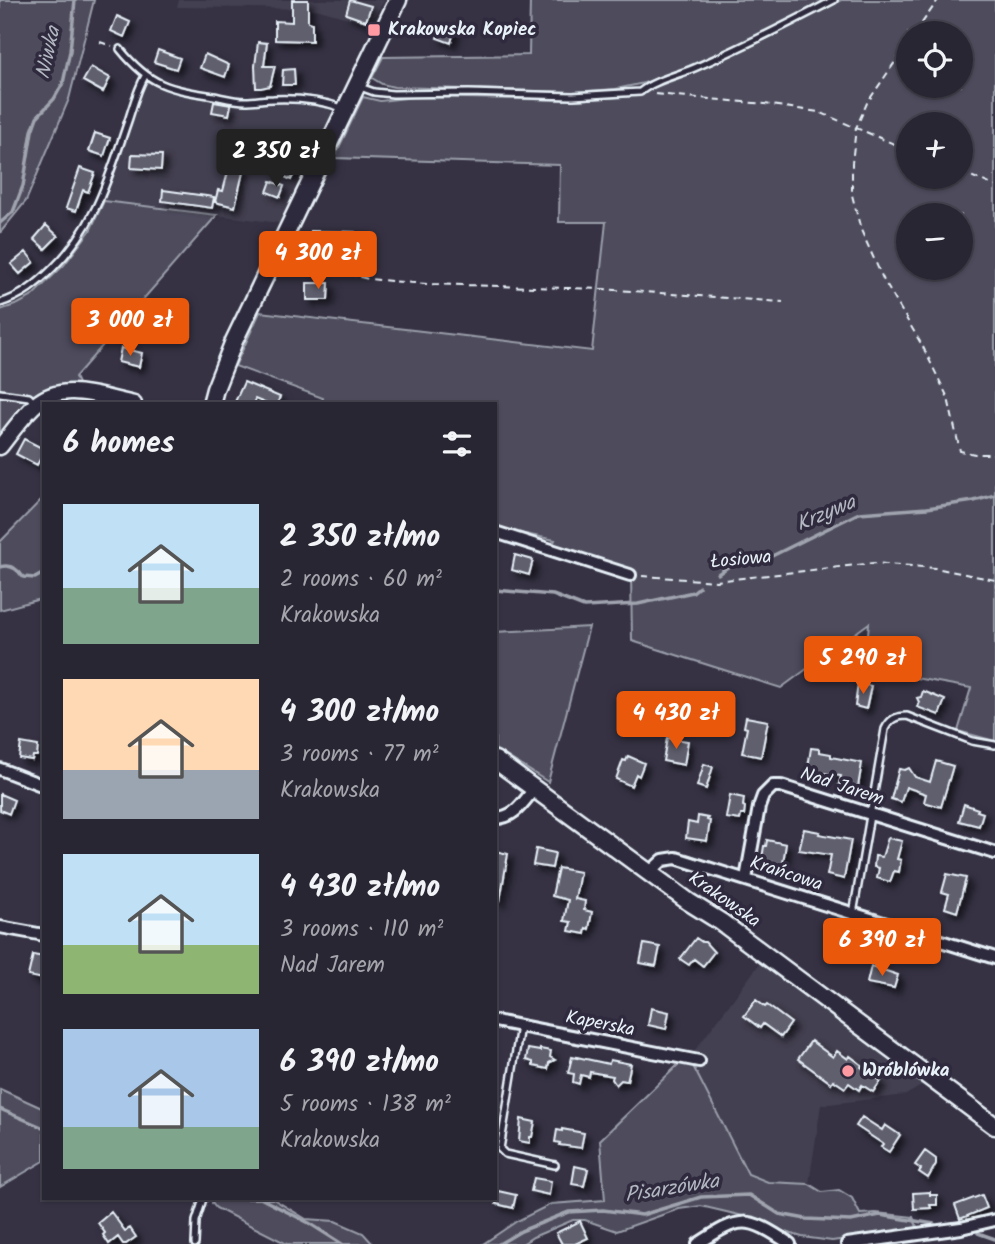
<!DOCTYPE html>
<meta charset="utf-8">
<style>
:root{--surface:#282633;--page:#34323f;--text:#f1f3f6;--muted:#a5a5ac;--line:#44434e;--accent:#ea580c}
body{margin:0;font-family:Kalam,sans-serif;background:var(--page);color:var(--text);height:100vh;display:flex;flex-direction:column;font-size:26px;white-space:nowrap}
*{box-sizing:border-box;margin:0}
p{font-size:23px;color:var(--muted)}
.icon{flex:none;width:38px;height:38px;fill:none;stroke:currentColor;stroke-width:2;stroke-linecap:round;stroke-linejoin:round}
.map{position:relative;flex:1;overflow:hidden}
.panel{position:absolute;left:42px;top:402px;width:455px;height:798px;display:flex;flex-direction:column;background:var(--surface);border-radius:0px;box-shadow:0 2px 5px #0004,0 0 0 2px var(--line)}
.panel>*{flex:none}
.fabs{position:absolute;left:896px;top:21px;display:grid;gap:14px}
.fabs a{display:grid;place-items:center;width:77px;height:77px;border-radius:50%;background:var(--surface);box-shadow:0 2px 5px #0004,0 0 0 2px var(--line);font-size:35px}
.price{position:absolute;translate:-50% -60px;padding:0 16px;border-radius:7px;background:var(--accent);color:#fff;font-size:23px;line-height:46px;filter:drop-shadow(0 2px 4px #0008)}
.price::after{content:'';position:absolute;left:50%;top:42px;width:21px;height:16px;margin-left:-10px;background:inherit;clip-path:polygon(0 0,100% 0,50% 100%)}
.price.on{background:#222;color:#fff}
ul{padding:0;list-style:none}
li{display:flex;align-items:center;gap:21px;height:175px;padding:0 21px}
li span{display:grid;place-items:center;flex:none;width:196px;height:140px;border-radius:0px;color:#555}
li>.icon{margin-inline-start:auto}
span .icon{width:84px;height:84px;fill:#fffc;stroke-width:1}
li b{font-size:30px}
h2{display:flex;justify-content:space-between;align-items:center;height:84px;padding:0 21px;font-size:30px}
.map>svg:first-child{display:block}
</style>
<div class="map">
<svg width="995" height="1244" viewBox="0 0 995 1244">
<defs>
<filter id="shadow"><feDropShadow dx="5" dy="5" stdDeviation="3.5" flood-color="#0009"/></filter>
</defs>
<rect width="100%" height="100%" fill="#363244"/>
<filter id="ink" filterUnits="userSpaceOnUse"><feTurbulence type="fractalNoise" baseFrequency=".0143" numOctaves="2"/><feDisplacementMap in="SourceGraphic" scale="14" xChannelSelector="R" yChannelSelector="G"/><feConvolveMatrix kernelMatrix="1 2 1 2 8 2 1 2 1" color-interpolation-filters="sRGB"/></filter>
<g filter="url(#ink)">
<path fill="#433f51" d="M179 0H385L369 24 316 9 177 7Z
M146 80 161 87 185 94 252 106 271 102H290L313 104 329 108 332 114 280 223 104 201 142 86Z
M760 963 923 1085 906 1095 821 1105 809 1184 768 1182 748 1174 690 1057Z"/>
<path fill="#4d4b5c" stroke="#9a9eaa" stroke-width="2" fill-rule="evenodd" d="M0 0H94L69 99 26 201 0 233Z
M530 0H826L759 35 684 68 644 83 616 89 572 92 394 87 382 84 372 78 383 57 529 55Z
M841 0H995V741L958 731 971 688 865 669 869 623 781 688 632 641 631 572 552 546 555 540 495 528V404H321L323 398 235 366 260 312 592 351 606 222H559L560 165 334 158 363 97 380 101 415 97 573 100 620 97 647 90 693 73 762 41ZM908 33H961V86H908ZM908 124H961V177H908ZM908 215H961V268H908Z
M104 201 217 215 75 377 79 386 48 389 33 396 0 392V310L18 304 31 297 64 265 90 231Z
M0 397 18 398 27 401 0 435Z
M44 497V598L0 610V542Z
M589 627 548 782 495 749V632Z
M682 1061 691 1062 748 1174 768 1182 809 1184 822 1192 839 1190 852 1198 860 1214 876 1213 913 1217 918 1229 832 1241 802 1237 775 1229 756 1219 701 1206 679 1209 617 1231 585 1220H573L533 1237 522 1244H483L517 1221 551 1204 605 1200 600 1140Z
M0 1089 44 1109V1161L0 1187Z
M213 1199H273L306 1219 335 1221 363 1233 373 1244H287L216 1208 212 1203Z"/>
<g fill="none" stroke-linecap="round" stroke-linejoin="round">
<path stroke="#a0a4af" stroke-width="3.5" d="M0 223 13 212 23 186 32 131 37 117 54 99 63 83 70 51 75 0
M0 567C10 564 17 568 23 577L35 578 44 573
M718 574 733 563 770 557 859 513 927 508 974 501 995 495
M495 590 553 595 584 607 638 604 693 592 699 587
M0 1109 44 1128
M262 1199 309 1223 342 1244
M978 1233 995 1239
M499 1244 521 1231 569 1212 603 1210 642 1215 701 1197 749 1195 779 1214 806 1219 851 1221 880 1215 934 1224"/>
</g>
<path fill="#605e6e" stroke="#e8f1f8" stroke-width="2" filter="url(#shadow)" d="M292 0H308V22L312 23V41L275 40V21L292 22Z
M350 0 371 6 366 21 346 14Z
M117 16 130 22 124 37 111 31Z
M442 24 455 28 451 43 437 38Z
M258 42 267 43 264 66H275L270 86 261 88H256L255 66Z
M158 50 180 58 176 69 154 62Z
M205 54 229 65 225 77 200 68Z
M91 67 110 78 103 92 83 81Z
M294 69 295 85H282L283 70Z
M214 102 231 105 229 115 212 112Z
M95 133 110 138 104 156 89 151Z
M266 140 291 147 294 140 301 143 298 151 305 154 291 180 281 175 290 156 264 149Z
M132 154 162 155 161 170 131 168Z
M230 164 244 168 235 207 215 202 218 190 223 191Z
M80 168 95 173 88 192 83 190 76 211 66 208Z
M271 181 284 186 280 197 267 192Z
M163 190 214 197 212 208 162 201Z
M46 225 58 236 45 249 34 239Z
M311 231 355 232 357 251 350 250V260L323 259V249H310Z
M26 252 34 262 20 274 11 264Z
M307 283H329L328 300H307Z
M121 348 142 353 139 367 118 362Z
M244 382 280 397 277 404H267L255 399 253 404H234Z
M24 439 44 449V452L37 465 16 454Z
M515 555 533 560 529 575 512 570Z
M858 683 871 686 866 709 855 706Z
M923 691 945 700 939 715 917 707 919 702 917 698 921 697Z
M746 717 768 721 761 757 742 753 747 728 744 727Z
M667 738 688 741 684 765 663 761Z
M21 743 38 746 37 756H33L32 760 19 758Z
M811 748 819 749V752L831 754V757L862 763 858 787 839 784 841 776 812 771 813 768 808 767Z
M628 756 644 763 639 776 636 774 631 786 616 779 623 760 626 761Z
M936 761 953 766 941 807 924 802 926 794 906 787 901 802 891 799 899 769 905 770 909 768 915 777 930 782Z
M704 764 713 767 706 789 697 786Z
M0 794 14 800 9 814 0 810Z
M730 795 744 798 743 806 745 807 744 815H741L740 820 726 818Z
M964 804 978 809 977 811 983 813 979 826 959 821Z
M698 816 708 818 707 820 710 821 707 841 686 838 688 822 697 824Z
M804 829 820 832 819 834 851 840 844 879 827 875 831 855 799 850Z
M888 838 902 841 897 859 901 860 899 872 894 871 890 882 877 878 879 868 874 867 875 856 882 857Z
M767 840 786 844 782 869 761 865 764 846H766Z
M536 849 555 853 552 868 533 865Z
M495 851 508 854 500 901 495 900Z
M558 868 580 872 575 899 585 901 584 910 592 912 589 929 586 928 585 934 569 931 571 922 564 921 568 900 552 896Z
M947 874 966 878 957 912 945 908 949 894 942 892Z
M696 938 702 942H705L714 952 703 966 694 959 689 965 680 959Z
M644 944 660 947 656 966 640 963Z
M33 955 44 957V979L28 976Z
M871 966 898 975 894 988 867 983Z
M756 1000 765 1007 767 1005 791 1023 781 1037 763 1024 760 1028 744 1016Z
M651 1008 669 1012 666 1029 648 1025Z
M811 1041 833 1057 837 1051 848 1059 850 1056 862 1065 861 1067 881 1081 873 1092 862 1085 859 1090 849 1083 845 1088 833 1080 831 1083 798 1059Z
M528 1049 540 1051V1049L551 1051 550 1057 555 1060 549 1063 548 1069 533 1066V1062L526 1060Z
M572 1057 577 1058V1057L609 1064 610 1060 631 1064 627 1081 621 1080 616 1085 612 1079 613 1076 590 1072 589 1077 581 1075 579 1084 573 1082 574 1074 568 1073Z
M862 1117 882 1130 885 1125 900 1135 889 1152 881 1147 883 1144 856 1126Z
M521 1119 535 1122 532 1137H530V1143L519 1141Z
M562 1129 584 1133 581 1148 559 1145 560 1143 555 1142 557 1130 562 1131Z
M925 1151 936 1159V1164L928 1178 919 1172 921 1169 915 1165Z
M575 1166 588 1169 584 1186 572 1184Z
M534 1178 551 1181 549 1195 531 1191Z
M498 1191 516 1195 513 1208 496 1204Z
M930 1192V1195H937V1205H930L931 1208 914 1209 913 1193Z
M982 1195 987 1208 960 1219 955 1205Z
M111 1212 125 1231 130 1228 136 1237 126 1244H123L118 1237 109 1244 103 1235 105 1233 98 1223Z
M580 1221 588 1238 575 1244H562L556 1233Z"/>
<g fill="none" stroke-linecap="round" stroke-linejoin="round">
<g stroke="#e8f1f8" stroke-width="10">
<path id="lane" d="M120 49C150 86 169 89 214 96 224 98 235 101 246 101 255 101 264 99 273 99 296 98 320 100 342 108
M360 87 374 92 393 94 469 93 573 96 640 92C656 79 680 75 699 66 745 46 790 23 834 0
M0 303C22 296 37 284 53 268 96 226 109 176 128 121 133 106 137 90 145 76
M0 393 29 397 36 404
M853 914 885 729C890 719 896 716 907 716L972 741 995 745
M520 1026 500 1149 505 1154 555 1165
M195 1244 196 1221 203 1199"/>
</g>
<g stroke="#e8f1f8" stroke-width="16">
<path id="street" d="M495 532 630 575
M0 769 44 786
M495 818C515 818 523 802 535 788
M649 873 663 860 676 858 995 958
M746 879 759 807 763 796 773 786H781L995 853
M0 927 44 935
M495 1021 699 1061
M698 1244C740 1216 747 1215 790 1244
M847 1244 961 1228 995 1220"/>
</g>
<g stroke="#e8f1f8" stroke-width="19">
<path id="secondary" d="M0 447C11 433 22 417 35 405 63 380 102 398 134 404"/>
</g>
<g stroke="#e8f1f8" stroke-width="21">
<path id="primary" d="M211 404 215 389 234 341 398 0
M495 760 689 902 721 922 995 1126"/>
</g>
<path stroke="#e8f1f8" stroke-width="2" stroke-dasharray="7 5" stroke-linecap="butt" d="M915 33 938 0
M100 42 112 46
M908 43 867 103 856 128 852 163V195L861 230 884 281 922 345 948 398 960 451 975 454H995
M655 94 765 104 819 112 908 150
M961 172 995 186
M291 258 368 279 427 284 603 289 783 302
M642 576 716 581 874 563 935 568 995 580"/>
<use href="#lane" stroke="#2f2a3d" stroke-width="5"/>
<use href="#street" stroke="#2f2a3d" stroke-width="10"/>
<use href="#secondary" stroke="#2f2a3d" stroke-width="14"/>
<use href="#primary" stroke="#2f2a3d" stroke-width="16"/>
</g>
</g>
<g fill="#ff9aa2" stroke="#2f2a3d" stroke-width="2.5">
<rect x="367" y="23" width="14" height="14" rx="3.5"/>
<circle cx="848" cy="1071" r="7"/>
</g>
<g text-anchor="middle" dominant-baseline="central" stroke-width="7" stroke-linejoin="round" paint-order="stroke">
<g font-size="19" font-weight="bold" fill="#e8f1f8" stroke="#2f2a3d" text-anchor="start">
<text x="388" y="30">Krakowska Kopiec</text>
<text x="862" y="1071">Wróblówka</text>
</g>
<g font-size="19" fill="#e8f1f8" stroke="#2f2a3d">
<text transform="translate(741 560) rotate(-5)">Łosiowa</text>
<text transform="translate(842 787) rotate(18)">Nad Jarem</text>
<text transform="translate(786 874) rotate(18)">Krańcowa</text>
<text transform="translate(724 900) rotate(35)">Krakowska</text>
<text transform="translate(600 1024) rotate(11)">Kaperska</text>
</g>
<g font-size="21" font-style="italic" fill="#b2b7c2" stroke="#2f2a3d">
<text transform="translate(49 53) rotate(-78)">Niwka</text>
<text transform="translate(826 514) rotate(-23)">Krzywa</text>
<text transform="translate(672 1189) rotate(-9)">Pisarzówka</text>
</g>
</g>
</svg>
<div class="fabs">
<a><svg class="icon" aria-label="locate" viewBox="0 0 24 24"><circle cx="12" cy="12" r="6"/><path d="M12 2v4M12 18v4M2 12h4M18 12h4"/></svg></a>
<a>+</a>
<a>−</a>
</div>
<b class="price on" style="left:276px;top:189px">2 350 zł</b>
<b class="price" style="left:318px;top:291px">4 300 zł</b>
<b class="price" style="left:130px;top:358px">3 000 zł</b>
<b class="price" style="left:863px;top:696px">5 290 zł</b>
<b class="price" style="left:676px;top:751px">4 430 zł</b>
<b class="price" style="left:882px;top:978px">6 390 zł</b>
<section class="panel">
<h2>6 homes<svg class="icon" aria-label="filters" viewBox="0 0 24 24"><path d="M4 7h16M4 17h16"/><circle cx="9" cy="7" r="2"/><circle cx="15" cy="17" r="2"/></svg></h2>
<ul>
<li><span style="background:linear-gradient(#bfe0f5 60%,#7fa58c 0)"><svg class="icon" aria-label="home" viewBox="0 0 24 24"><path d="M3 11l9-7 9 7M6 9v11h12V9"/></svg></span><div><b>2 350 zł/mo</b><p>2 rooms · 60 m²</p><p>Krakowska</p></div></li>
<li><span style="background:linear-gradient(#ffd9b3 65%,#9aa5b1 0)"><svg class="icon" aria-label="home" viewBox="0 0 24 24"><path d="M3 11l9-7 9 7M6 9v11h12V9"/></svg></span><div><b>4 300 zł/mo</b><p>3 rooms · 77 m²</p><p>Krakowska</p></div></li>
<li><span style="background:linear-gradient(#bfe0f5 65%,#8fb573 0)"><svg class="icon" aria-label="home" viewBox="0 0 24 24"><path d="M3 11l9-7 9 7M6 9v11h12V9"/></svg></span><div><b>4 430 zł/mo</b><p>3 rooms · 110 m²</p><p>Nad Jarem</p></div></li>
<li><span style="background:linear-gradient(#a9c7e8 70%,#7fa58c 0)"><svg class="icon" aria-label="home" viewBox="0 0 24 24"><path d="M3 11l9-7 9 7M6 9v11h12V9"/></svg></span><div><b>6 390 zł/mo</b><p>5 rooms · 138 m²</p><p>Krakowska</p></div></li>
</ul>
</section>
</div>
